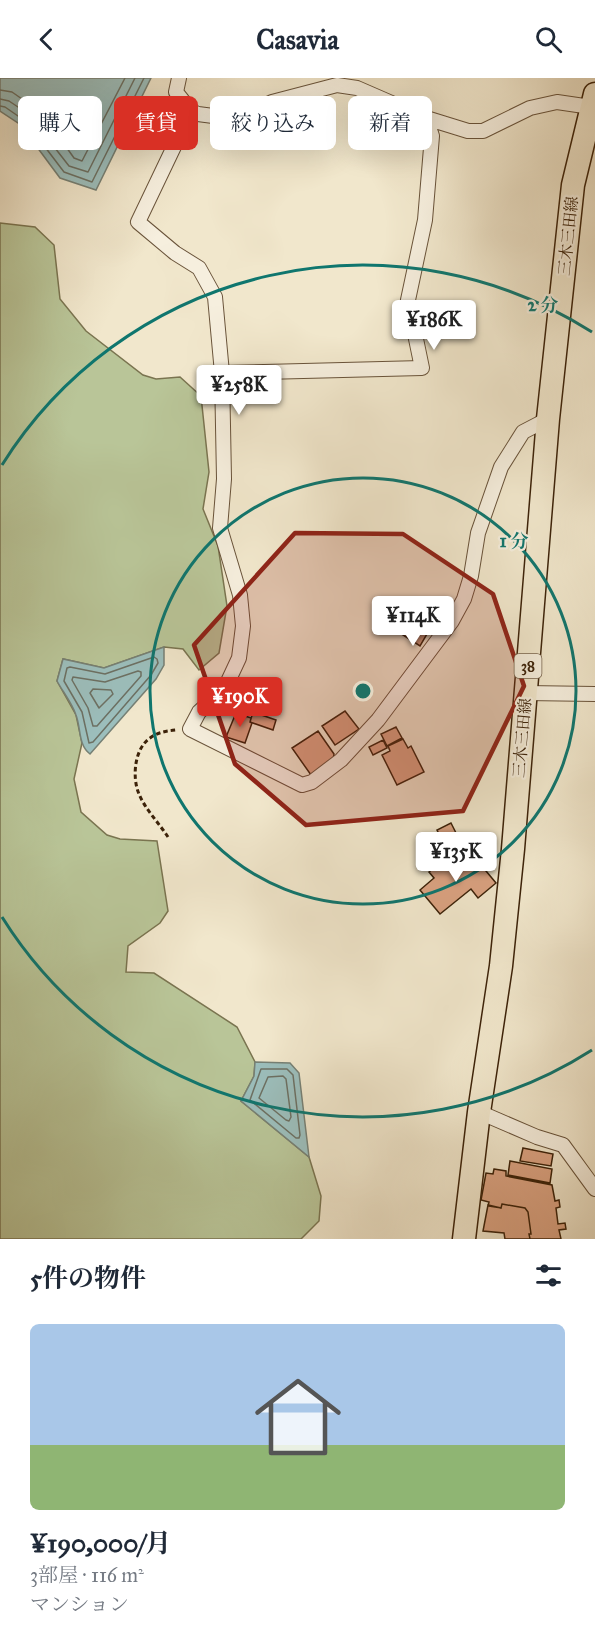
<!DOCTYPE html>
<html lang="ja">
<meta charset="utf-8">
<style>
:root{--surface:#fff;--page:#f2f2f3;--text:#1f2937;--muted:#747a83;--line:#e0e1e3;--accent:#d93025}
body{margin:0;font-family:"IM FELL Great Primer","Noto Serif JP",serif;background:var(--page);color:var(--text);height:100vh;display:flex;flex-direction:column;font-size:22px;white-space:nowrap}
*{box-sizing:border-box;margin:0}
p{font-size:20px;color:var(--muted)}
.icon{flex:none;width:33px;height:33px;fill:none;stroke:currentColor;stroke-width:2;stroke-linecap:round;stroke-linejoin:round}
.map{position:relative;height:1161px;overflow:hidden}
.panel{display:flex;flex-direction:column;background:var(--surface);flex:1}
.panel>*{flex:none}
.top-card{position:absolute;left:18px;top:18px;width:560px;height:54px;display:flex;gap:12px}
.price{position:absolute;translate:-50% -51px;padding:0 14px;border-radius:6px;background:#fff;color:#222;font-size:20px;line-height:39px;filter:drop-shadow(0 2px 3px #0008)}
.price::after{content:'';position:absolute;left:50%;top:36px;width:18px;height:14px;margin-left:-9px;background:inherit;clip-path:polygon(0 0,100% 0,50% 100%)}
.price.selected{background:var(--accent);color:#fff}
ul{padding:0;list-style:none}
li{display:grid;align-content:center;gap:12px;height:318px;padding:0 30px}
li+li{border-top:2px solid var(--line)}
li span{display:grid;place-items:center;height:186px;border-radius:9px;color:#555}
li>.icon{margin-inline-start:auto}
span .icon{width:108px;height:108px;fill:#fffc;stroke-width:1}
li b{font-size:26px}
h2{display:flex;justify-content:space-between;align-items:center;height:72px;padding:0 30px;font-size:26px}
.tag{padding:0 21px;border-radius:9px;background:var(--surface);box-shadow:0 6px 24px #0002;font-size:21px;line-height:54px}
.tag.selected{background:var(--accent);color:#fff}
header{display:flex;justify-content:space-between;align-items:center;height:78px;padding:0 30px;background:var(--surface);font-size:27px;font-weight:700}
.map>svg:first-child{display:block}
</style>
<header><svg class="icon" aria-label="back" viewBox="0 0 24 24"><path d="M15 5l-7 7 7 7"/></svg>Casavia<svg class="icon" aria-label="search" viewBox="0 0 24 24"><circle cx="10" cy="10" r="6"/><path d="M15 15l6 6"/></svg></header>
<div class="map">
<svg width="595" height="1161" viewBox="0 0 595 1161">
<rect width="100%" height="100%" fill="#f1e7cc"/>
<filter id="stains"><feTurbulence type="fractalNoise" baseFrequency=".00333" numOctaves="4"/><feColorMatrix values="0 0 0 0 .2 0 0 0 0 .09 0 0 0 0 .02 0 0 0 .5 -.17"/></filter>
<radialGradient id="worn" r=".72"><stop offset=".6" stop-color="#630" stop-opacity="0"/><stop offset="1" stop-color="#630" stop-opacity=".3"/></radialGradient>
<path fill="#b9c598" stroke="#7a7450" stroke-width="1.5" d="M0 145 35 149 54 167 60 221 86 253 143 297 156 301 180 299 201 318 209 394 203 431 218 468 227 528 219 575 199 592 183 571 164 569 104 590 63 581 57 603 76 637 82 665 74 701 81 734 107 757 120 761 157 763 168 833 160 845 128 868 126 894 154 895 237 949 255 984 254 998 241 1023 309 1079 321 1118 319 1143 301 1161H0Z"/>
<path fill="#9cbfbd" stroke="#768075" stroke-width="1.5" d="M0 0H151L96 112 60 100 37 69 27 51 0 33Z
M164 569V587L156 601 90 676C78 667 81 650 76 637 72 625 63 614 57 603L63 581 104 590Z
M255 984 290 985 299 995 309 1079 241 1023 254 998Z"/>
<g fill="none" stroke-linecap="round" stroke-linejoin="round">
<path stroke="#6c7063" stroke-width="1.5" d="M0 12 12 14 42 35 74 80 82 83 125 0
M0 21 9 23 36 41 48 61 69 88 88 94 135 0
M0 28 5 29 31 47 42 65 64 94 92 104 144 0
M154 579 157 581 158 585 151 597 93 664 89 665 82 634 64 603 67 590 70 589 105 596Z
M138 593 141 594V598L97 648H93L88 630 72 602 73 599 105 604Z
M93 611 111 612 113 616 99 630 90 615Z
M261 991H287L293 997 300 1057 299 1060H296L250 1022Z
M268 999 283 998 286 1001 291 1039 289 1043 286 1042 259 1020Z"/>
</g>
<path fill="#daa281" stroke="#3c2209" stroke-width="1.5" d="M407 543 427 556 420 568 400 555Z
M345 633 359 651 335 667 322 648Z
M253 634 276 642 273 652 250 644Z
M236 635 251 640 250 644 252 645 245 665 226 659Z
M396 649 402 660 387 668 381 656Z
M318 653 334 676 333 682 311 697 292 670Z
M403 661 408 670 411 668 424 694 397 707 382 677 390 673 388 668Z
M383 662 387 670 373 677 369 669Z
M451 745 458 759 444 766 437 752Z
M471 775 496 805 478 820 471 811 440 836 420 812 434 800 429 794 443 782 456 798 459 795 454 789Z
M523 1070 553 1076 551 1088 520 1083Z
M510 1083 552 1091 550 1105 508 1097Z
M494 1091 506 1093V1098L552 1107 555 1123 559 1122 560 1129 556 1130 558 1146 565 1145 566 1151 559 1152 561 1161H530L529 1156H531L528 1134 525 1130 502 1126 501 1130 488 1128 489 1124 481 1122 486 1095 493 1096Z
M502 1126 525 1130 528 1134 531 1156H529L530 1161H505L504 1155 483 1153 488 1127 501 1130Z"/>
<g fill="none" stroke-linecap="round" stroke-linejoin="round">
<g stroke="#69533a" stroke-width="16">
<path id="street" d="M179 0 176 14 191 33 198 36 236 41 272 24 337 7 357 10 426 40 468 53H483L530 30 557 24 591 29
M191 33 138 144 175 175 199 190 215 219 222 295 224 401 220 450 240 517 243 548 239 580 225 610 199 634 190 651 302 707 312 704 341 682 378 642 452 543 464 521 471 498 478 455 501 389 523 354 548 341
M222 295 422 290 408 222 425 142 432 58 426 40
M526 615 595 616
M479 1034 537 1059 563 1067 595 1111"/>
</g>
<g stroke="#3c2209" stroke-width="25">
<path id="primary" d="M464 1161 479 1034 501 888 513 771 548 341 573 107 595 16"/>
</g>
<path stroke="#3c2209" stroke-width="3" stroke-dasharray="4.5 3" stroke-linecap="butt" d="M168 759C159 745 145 731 139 716 132 700 134 671 150 660 158 654 167 653 176 652"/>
<use href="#street" stroke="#f6efde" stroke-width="14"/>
<use href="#primary" stroke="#f1e7cc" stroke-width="22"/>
</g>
<path fill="#8f2418" fill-opacity="0.2" stroke="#8f2418" stroke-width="4.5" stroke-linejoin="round" d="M295 455 403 456 493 516 524 608 463 733 306 747 235 686 194 567Z"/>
<g fill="none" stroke="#0f766e" stroke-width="3">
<circle cx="363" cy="613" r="213"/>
<path d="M592 972A426 426 0 0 1 2 839M2 387A426 426 0 0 1 592 254"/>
</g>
<g text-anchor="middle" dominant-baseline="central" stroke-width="4.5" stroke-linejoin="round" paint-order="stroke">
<rect fill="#f6efde" stroke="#746049" stroke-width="1.5" x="514.5" y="576" width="27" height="24" rx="4.5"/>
<g font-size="15" font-weight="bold" fill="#3c2209">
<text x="528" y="588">38</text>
</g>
<g font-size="16" fill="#3c2209" stroke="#f6efde">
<text transform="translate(568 158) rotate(-84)">三木三田線</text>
<text transform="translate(522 660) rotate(-85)">三木三田線</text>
</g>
</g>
<circle cx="363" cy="613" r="9" fill="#0f766e" stroke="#f6efde" stroke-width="3"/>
<g font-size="18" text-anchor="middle" font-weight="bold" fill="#0f766e" stroke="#f6efde" stroke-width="4.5" stroke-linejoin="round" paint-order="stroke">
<text x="543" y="233">2 分</text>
<text x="514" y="469">1 分</text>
</g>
<rect width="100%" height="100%" filter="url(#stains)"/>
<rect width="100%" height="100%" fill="url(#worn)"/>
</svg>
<b class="price" style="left:434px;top:273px">¥186K</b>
<b class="price" style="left:239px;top:338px">¥258K</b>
<b class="price" style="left:413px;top:569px">¥114K</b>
<b class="price selected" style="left:240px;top:650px">¥190K</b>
<b class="price" style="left:456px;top:805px">¥135K</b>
<div class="top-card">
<a class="tag">購入</a>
<a class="tag selected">賃貸</a>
<a class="tag">絞り込み</a>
<a class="tag">新着</a>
</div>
</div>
<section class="panel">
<h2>5件の物件<svg class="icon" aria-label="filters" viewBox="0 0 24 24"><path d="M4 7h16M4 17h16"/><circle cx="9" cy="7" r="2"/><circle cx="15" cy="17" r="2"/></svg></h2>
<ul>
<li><span style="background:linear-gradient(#a9c7e8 65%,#8fb573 0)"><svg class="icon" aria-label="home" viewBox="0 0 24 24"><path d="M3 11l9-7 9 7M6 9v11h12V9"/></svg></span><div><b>¥190,000/月</b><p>3部屋 · 116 m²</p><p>マンション</p></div></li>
</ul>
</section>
